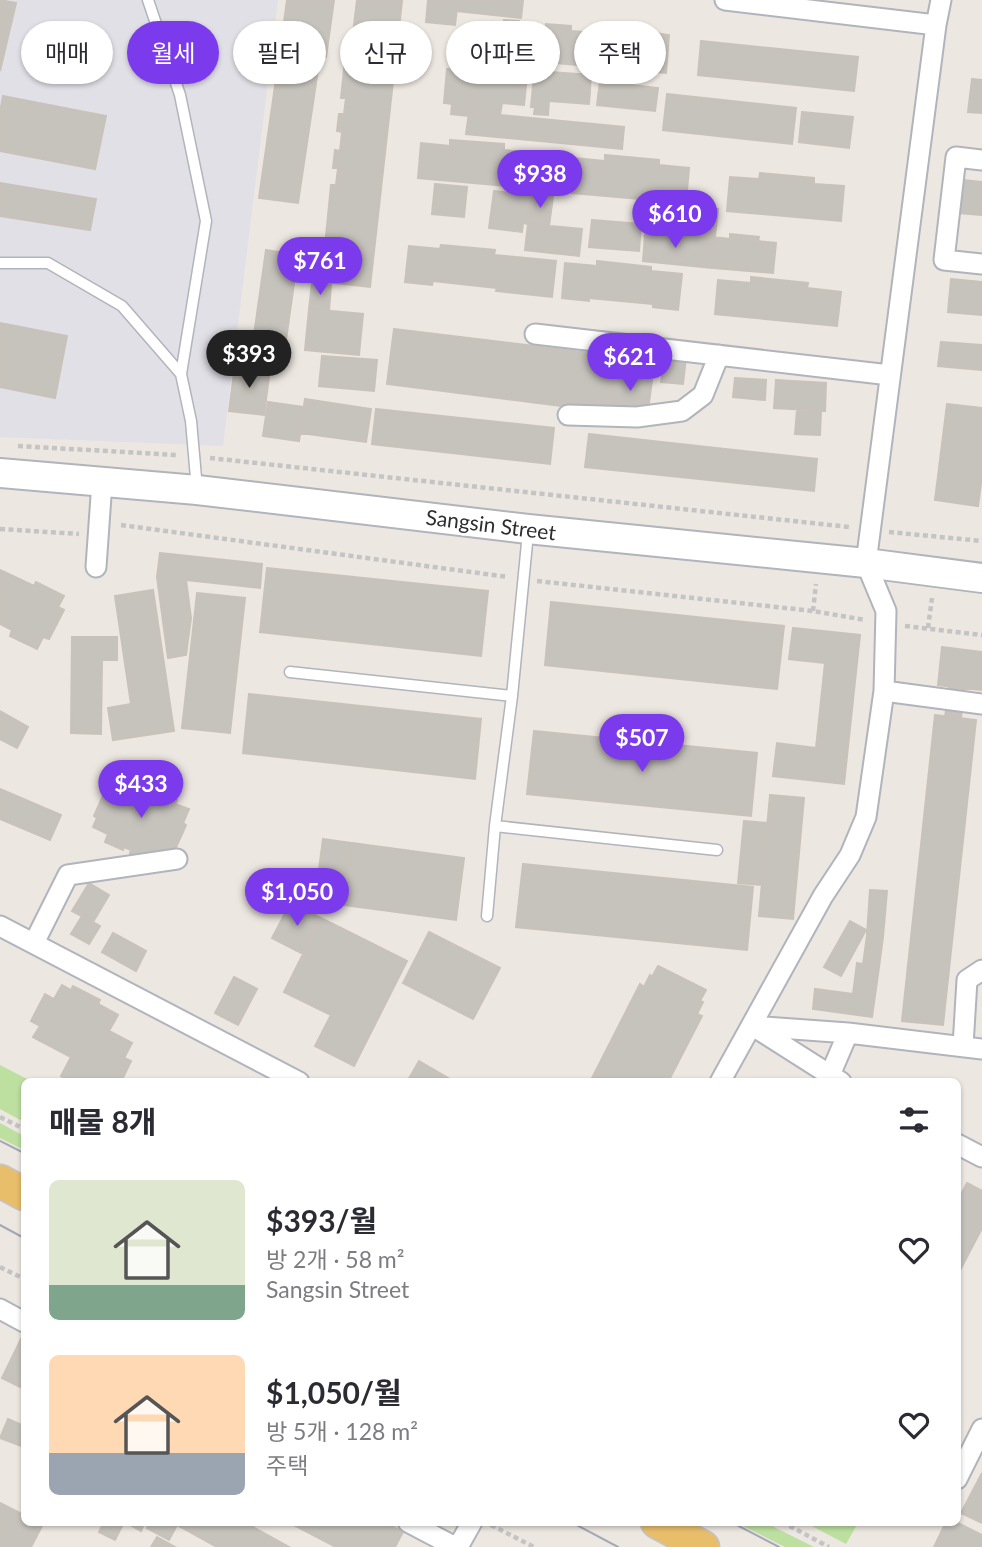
<!DOCTYPE html>
<html lang="ko">
<meta charset="utf-8">
<style>
:root{--surface:#fff;--page:#f7f7f7;--text:#2b2b33;--muted:#7c7c81;--accent:#7c3aed}
body{margin:0;font-family:Lato,"Noto Sans KR",sans-serif;background:var(--page);color:var(--text);height:100vh;display:flex;flex-direction:column;font-size:26px;white-space:nowrap}
*{box-sizing:border-box;margin:0}
p{font-size:23px;color:var(--muted)}
.icon{flex:none;width:38px;height:38px;fill:none;stroke:currentColor;stroke-width:2;stroke-linecap:round;stroke-linejoin:round}
.map{position:relative;flex:1;overflow:hidden}
.details{position:absolute;left:21px;top:1078px;width:940px;height:448px;display:flex;flex-direction:column;background:var(--surface);border-radius:10px;box-shadow:0 2px 5px #0004}
.details>*{flex:none}
.guide{position:absolute;left:21px;top:21px;width:942px;height:63px;display:flex;gap:14px}
.price{position:absolute;translate:-50% -60px;padding:0 16px;border-radius:24px;background:var(--accent);color:#fff;font-size:23px;line-height:46px;filter:drop-shadow(0 2px 4px #0008)}
.price::after{content:'';position:absolute;left:50%;top:42px;width:21px;height:16px;margin-left:-10px;background:inherit;clip-path:polygon(0 0,100% 0,50% 100%)}
.price.current{background:#222;color:#fff}
ul{padding:0;list-style:none}
li{display:flex;align-items:center;gap:21px;height:175px;padding:0 28px}
li span{display:grid;place-items:center;flex:none;width:196px;height:140px;border-radius:10px;color:#555}
li>.icon{margin-inline-start:auto}
span .icon{width:84px;height:84px;fill:#fffc;stroke-width:1}
li b{font-size:30px}
h2{display:flex;justify-content:space-between;align-items:center;height:84px;padding:0 28px;font-size:30px}
.tag{padding:0 24px;border-radius:32px;background:var(--surface);box-shadow:0 2px 5px #0004;font-size:24px;line-height:63px}
.tag.current{background:var(--accent);color:#fff}
.map>svg:first-child{display:block}
</style>
<div class="map">
<svg width="982" height="1547" viewBox="0 0 982 1547">
<rect width="100%" height="100%" fill="#ede7e1"/>
<path fill="#e2e0e7" d="M0 0H278L223 446 0 437Z"/>
<path fill="#bde0a1" d="M0 1065 31 1081 24 1082V1122L0 1109Z
M0 1123 24 1136V1150L0 1138Z
M856 1522 858 1523 846 1544 806 1523Z
M737 1523H766L814 1547H785Z"/>
<path fill="#c6c2bc" stroke="#c9c2ba" stroke-width="2" d="M0 0 16 3 0 71Z
M287 0H334L326 57 280 51Z
M357 0 402 1 370 287 326 282 331 237 326 236 331 185H336L338 168H333L335 150 340 151 342 132 337 131 339 114H344L346 98H341L347 42H352Z
M428 0H458L455 25 426 22Z
M458 0H523L521 18 457 11Z
M504 20 519 21V26L545 29 546 24 571 26V31L598 33 599 29 624 31V36L653 38V33L669 35 666 73 500 58Z
M701 41 858 57 854 91 698 75Z
M280 51 320 56 298 203 259 198Z
M447 69 473 71 468 116 451 114 452 104 444 103Z
M473 71 527 76 524 105 502 103 500 115 469 112Z
M550 72 591 75 589 104 549 101 548 115 534 114 535 107H531L534 74 550 76Z
M972 79 982 80V113L968 112Z
M600 81 658 88 655 111 597 105Z
M667 94 796 108 792 144 663 130Z
M3 96 106 116 95 169 0 151V113Z
M469 112 624 127 622 149 466 134Z
M802 112 853 117 849 148 799 142Z
M450 140 504 144V150L534 153 531 188 418 178 421 143 450 146Z
M605 155 659 160V165L689 168 686 203 572 193 575 158 605 161Z
M760 173 814 178V184L844 186 841 221 727 211 730 177 759 179Z
M963 180 982 182V215L959 213Z
M0 183 96 199 90 230 0 216Z
M435 184 467 187 464 217 432 214Z
M494 191 531 195 528 224 523 223 522 232 489 228Z
M531 195 553 197 549 226 528 224Z
M682 206 718 209 715 237 679 234Z
M592 220 641 224 639 251 589 247Z
M528 224 582 229 579 256 525 250Z
M679 234 705 236 702 267 643 261 645 235 679 238Z
M730 234 759 237 758 241 776 243 773 273 702 267 705 236 730 239Z
M441 245 495 250 494 255 556 261 552 297 496 291 497 288 433 281 432 285 405 282 409 246 440 249Z
M266 250 298 255 285 347 253 342Z
M597 261 651 267V271L682 274 678 310 653 307V304L589 298V301L562 298 565 263 597 266Z
M751 277 808 283 807 288 841 292 837 326 715 314 718 280 751 283Z
M951 279 982 282V315L948 312Z
M312 283 331 285 329 311 309 309Z
M309 309 363 314 359 355 305 350Z
M0 323 67 336 55 398 0 387Z
M394 329 616 356 608 412 387 384Z
M941 342 982 345V370L938 366Z
M665 355 686 357 683 384 661 382Z
M322 356 377 360 374 391 319 386Z
M235 365 270 369 264 415 229 411Z
M613 375 652 380 648 411 609 406Z
M735 378 766 380 765 400 733 397Z
M776 380 826 383 825 411 774 408Z
M305 399 371 409 366 442 300 433Z
M268 402 304 407 299 441 263 436Z
M947 404 982 408V476L978 506 935 500Z
M376 409 554 428 550 464 372 444Z
M797 410 821 411 820 435 795 434Z
M589 434 817 459 814 491 585 467Z
M160 553 262 564 260 588 186 580 191 618 186 655 168 658 157 577Z
M267 568 488 591 481 656 260 632Z
M0 570 34 586 36 582 64 596 58 607 64 610 49 639 43 637 37 649 10 636 12 630 0 624Z
M153 590 174 731 113 740 108 708 131 704 115 596Z
M197 593 245 598 230 733 182 728Z
M551 602 784 626 777 689 545 665Z
M793 628 860 635 844 784 773 776 777 743 816 748 825 663 789 659Z
M72 637H117V660H102L101 734 71 733Z
M942 647 982 652V690L938 685Z
M949 686 964 688 961 718 945 717Z
M249 694 481 719 475 779 243 753Z
M0 711 28 727 17 748 0 739Z
M935 715 976 720 943 1025 902 1021Z
M534 731 757 753 751 816 527 794Z
M116 777 128 783 130 779 177 800 175 804 189 809 183 823 186 825 174 852 166 860 150 853 147 861 130 853 131 850 124 847 123 850 105 842 108 834 93 827 97 818 94 816 106 789 110 790Z
M0 789 61 815 50 840 0 819Z
M770 795 804 798 793 919 759 916Z
M744 821 768 823 762 885 738 883Z
M323 839 352 843 344 896 316 892Z
M352 843 464 858 456 920 343 905Z
M523 864 753 887 747 950 516 927Z
M89 883 109 895 93 922 72 911Z
M870 890 887 891 883 937 867 935Z
M291 902 321 918 303 954 272 938Z
M82 916 100 926 89 944 71 934Z
M321 918 407 961 354 1066 315 1046 331 1015 284 992Z
M850 921 866 930 841 976 824 967Z
M429 932 500 968 473 1019 403 983Z
M113 933 146 951 136 971 102 952Z
M867 935 883 937 879 967 863 965Z
M857 963 879 967 872 1017 813 1009 815 989 853 994Z
M658 966 706 990 700 1001 703 1002 697 1014 702 1016 668 1082H590L640 984 644 987 650 975 652 977Z
M234 977 257 989 238 1025 215 1013Z
M62 985 71 990 73 986 100 1000 98 1004 118 1015 109 1031 132 1043 124 1058 131 1061 121 1082H72L61 1076 71 1057 33 1037 40 1026 31 1021 45 994 54 999Z
M419 1061 455 1082H407Z
M967 1183 982 1191V1228L957 1276V1202Z
M21 1339 24 1341V1389L2 1378Z
M8 1419 24 1426V1447L0 1438Z
M982 1473V1523L961 1513Z
M0 1503 24 1515V1522H39L43 1524 31 1547H0Z
M104 1522H124L115 1540 99 1532Z
M125 1522H145L141 1531Z
M150 1522H195L190 1532 177 1525 169 1540 147 1528Z
M195 1522H244L289 1547H217L190 1532Z
M288 1522H384L403 1532 395 1547H336Z
M946 1522H956L982 1535V1547H934Z
M157 1537 175 1547H151Z"/>
<g fill="none" stroke-linecap="round" stroke-linejoin="round">
<g stroke="#b1b4bc" stroke-width="13">
<path id="lane" d="M148 0 180 95 206 221 181 374
M0 263H48L122 306 181 374 191 421 197 489
M290 672 512 696
M495 826 717 850
M487 916 495 826 512 696 528 533"/>
</g>
<g stroke="#b1b4bc" stroke-width="23">
<path id="street" d="M725 0 936 25
M982 160 956 157 944 260 982 264
M535 334 890 375
M568 415 637 417 682 411 703 395 719 355
M96 567 102 482
M884 691 982 704
M0 926 299 1082
M34 943 68 875 177 859
M752 1026 848 1033 982 1049
M756 1028 841 1082
M963 1046 967 980 982 970
M720 1082 823 896 850 855 866 817 884 691 886 611 866 563 936 25 941 0
M827 1082 848 1033
M957 1144 982 1157
M0 1309 24 1322
M957 1479 982 1429
M408 1522 455 1547
M458 1547 472 1522"/>
</g>
<g stroke="#b1b4bc" stroke-width="32">
<path id="secondary" d="M0 473 197 490 528 529 866 563 982 578"/>
</g>
<g stroke="#c4c4c4" stroke-width="35">
<path id="primary" d="M0 1181 24 1194
M657 1522 703 1547"/>
</g>
<path stroke="#c4c4c4" stroke-width="4.5" stroke-dasharray="5 3.5" stroke-linecap="butt" d="M18 446 177 455
M210 458 849 527
M121 525 508 577
M0 529 79 534
M889 532 982 541
M537 581 813 611 865 620
M813 611 816 584
M905 626 982 635
M928 628 932 598
M0 1117 24 1129
M0 1267 24 1279
M782 1522 829 1547
M491 1525 534 1547"/>
<use href="#lane" stroke="#fff" stroke-width="10"/>
<use href="#street" stroke="#fff" stroke-width="19"/>
<use href="#secondary" stroke="#fff" stroke-width="28"/>
<use href="#primary" stroke="#e8be6b" stroke-width="32"/>
<path stroke="#a3a8b6" stroke-width="2" d="M0 1141 24 1153
M0 1225 24 1238
M571 1522 618 1547
M731 1522 779 1547"/>
</g>
<g text-anchor="middle" dominant-baseline="central" stroke-width="5" stroke-linejoin="round" paint-order="stroke">
<g font-size="21" fill="#2d2d2d" stroke="#fff">
<text transform="translate(491 524) rotate(7)">Sangsin Street</text>
</g>
</g>
</svg>
<b class="price" style="left:540px;top:210px">$938</b>
<b class="price" style="left:675px;top:250px">$610</b>
<b class="price" style="left:320px;top:297px">$761</b>
<b class="price current" style="left:249px;top:390px">$393</b>
<b class="price" style="left:630px;top:393px">$621</b>
<b class="price" style="left:642px;top:774px">$507</b>
<b class="price" style="left:141px;top:820px">$433</b>
<b class="price" style="left:297px;top:928px">$1,050</b>
<div class="guide">
<a class="tag">매매</a>
<a class="tag current">월세</a>
<a class="tag">필터</a>
<a class="tag">신규</a>
<a class="tag">아파트</a>
<a class="tag">주택</a>
</div>
<section class="details">
<h2>매물 8개<svg class="icon" aria-label="filters" viewBox="0 0 24 24"><path d="M4 7h16M4 17h16"/><circle cx="9" cy="7" r="2"/><circle cx="15" cy="17" r="2"/></svg></h2>
<ul>
<li><span style="background:linear-gradient(#dfe7d0 75%,#7fa58c 0)"><svg class="icon" aria-label="home" viewBox="0 0 24 24"><path d="M3 11l9-7 9 7M6 9v11h12V9"/></svg></span><div><b>$393/월</b><p>방 2개 · 58 m²</p><p>Sangsin Street</p></div><svg class="icon" aria-label="heart" viewBox="0 0 24 24"><path d="M12 20l-8-8c-3-5 5-10 8-4 3-6 11-1 8 4z"/></svg></li>
<li><span style="background:linear-gradient(#ffd9b3 70%,#9aa5b1 0)"><svg class="icon" aria-label="home" viewBox="0 0 24 24"><path d="M3 11l9-7 9 7M6 9v11h12V9"/></svg></span><div><b>$1,050/월</b><p>방 5개 · 128 m²</p><p>주택</p></div><svg class="icon" aria-label="heart" viewBox="0 0 24 24"><path d="M12 20l-8-8c-3-5 5-10 8-4 3-6 11-1 8 4z"/></svg></li>
</ul>
</section>
</div>
